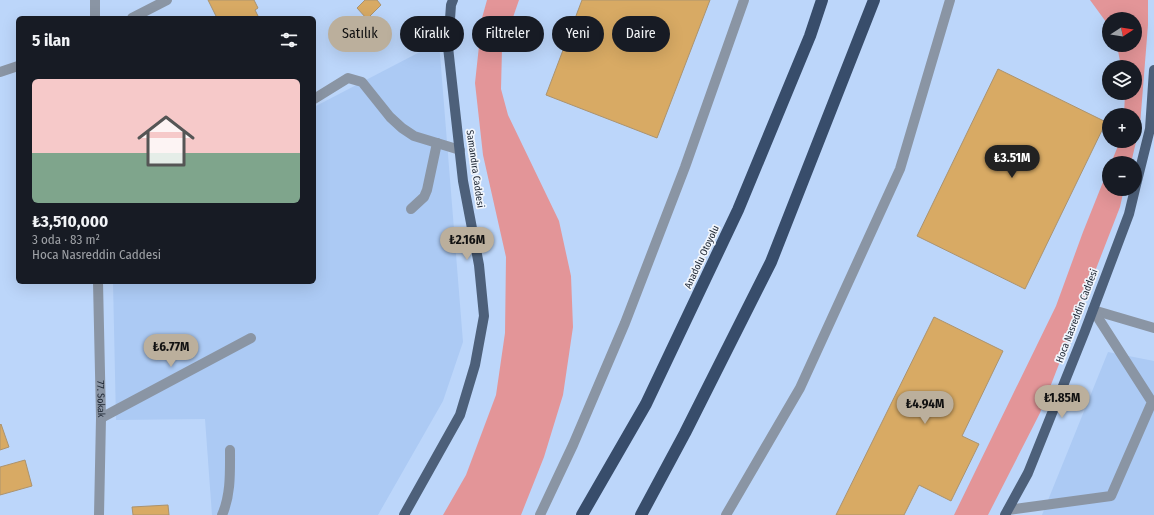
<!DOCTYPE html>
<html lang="tr">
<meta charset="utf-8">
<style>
:root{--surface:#171b24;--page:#20242c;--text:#f1f3f6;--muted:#9ea1a6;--line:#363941;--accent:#bbaf9c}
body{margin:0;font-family:"Fira Sans Condensed",sans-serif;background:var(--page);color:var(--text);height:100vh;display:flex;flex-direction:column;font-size:15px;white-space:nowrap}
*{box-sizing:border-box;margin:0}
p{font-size:13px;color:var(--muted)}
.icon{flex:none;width:22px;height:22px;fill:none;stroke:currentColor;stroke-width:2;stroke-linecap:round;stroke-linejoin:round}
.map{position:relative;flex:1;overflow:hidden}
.drawer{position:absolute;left:16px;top:16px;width:300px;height:268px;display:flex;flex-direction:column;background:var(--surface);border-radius:6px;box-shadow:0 4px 16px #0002}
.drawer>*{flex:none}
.hud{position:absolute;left:328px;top:16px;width:380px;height:36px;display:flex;gap:8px}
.needle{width:26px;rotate:78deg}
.controls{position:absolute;left:1102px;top:12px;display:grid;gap:8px}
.controls a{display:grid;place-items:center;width:40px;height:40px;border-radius:50%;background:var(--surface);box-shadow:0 4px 16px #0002;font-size:20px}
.price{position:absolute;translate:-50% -34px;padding:0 9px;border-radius:14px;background:var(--accent);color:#111;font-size:13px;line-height:26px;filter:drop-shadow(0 1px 2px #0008)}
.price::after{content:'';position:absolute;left:50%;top:24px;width:12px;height:9px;margin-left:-6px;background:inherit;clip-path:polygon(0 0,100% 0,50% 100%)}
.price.current{background:#222;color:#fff}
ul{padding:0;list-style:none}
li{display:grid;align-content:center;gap:8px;height:212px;padding:0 16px}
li+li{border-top:1px solid var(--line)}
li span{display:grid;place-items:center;height:124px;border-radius:6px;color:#555}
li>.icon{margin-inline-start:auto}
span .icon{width:72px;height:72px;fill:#fffc;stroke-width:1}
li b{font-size:17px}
h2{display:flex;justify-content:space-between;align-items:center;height:48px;padding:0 16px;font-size:17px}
.pill{padding:0 14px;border-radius:18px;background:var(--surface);box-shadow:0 4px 16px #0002;font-size:14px;line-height:36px}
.pill.current{background:var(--accent);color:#111}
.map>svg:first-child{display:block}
</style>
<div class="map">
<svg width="1154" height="515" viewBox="0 0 1154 515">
<rect width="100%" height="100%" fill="#bcd6fa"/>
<path fill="#accaf4" d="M439 42 463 342 443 401 378 515H212L205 419 116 420 113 282H314V107Z
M1108 352 1154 361V515H1042Z"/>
<path fill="#e39598" d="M487 0H519L502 49 501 89 508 115 559 221 571 276 573 327 563 395 544 457 521 515H443L466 475 496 395 505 333 506 257 483 155 475 83 482 18Z
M1090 0H1148V25L1140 125 1131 163H1111L1120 141H1135V115H1124L1125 93H1135V67H1121L1117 45H1135V19H1109V26Z
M1109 167V189H1124L1120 207 1040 413 988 515H954L1056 306 1083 232Z"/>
<path fill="#d8aa64" stroke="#ab936f" d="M208 0H254L258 8 255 10 259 18H217Z
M365 0H377L381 5 367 19 357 8Z
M582 0H710L657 138 546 95Z
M998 69 1106 122 1025 289 917 236Z
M934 317 1003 351 962 436 979 444 951 501 919 485 904 515H836Z
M1 424 9 447 0 450V425Z
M25 460 32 486 0 495V467Z
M168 505 169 515H133L132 507Z"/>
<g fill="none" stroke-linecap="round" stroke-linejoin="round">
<g stroke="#8a95a4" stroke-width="10">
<path d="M95 0V18"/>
<path d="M132 18 167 0"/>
<path d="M0 72 18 66"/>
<path d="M314 99 348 78 362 82 390 117 402 128 414 136 460 150"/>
<path d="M411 209 424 197 427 190 437 143"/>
<path id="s1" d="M98 282 101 418 99 515"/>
<path d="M1093 310 1154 328"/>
<path d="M101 418 251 338"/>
<path d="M1008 510 1111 496 1152 402 1093 310"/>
<path d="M222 515C231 495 230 472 230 450"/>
<path d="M540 515 573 445 625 323 685 167 744 0"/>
<path d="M726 515 800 388 900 169 950 0"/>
</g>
<path stroke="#4d607a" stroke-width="10" d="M1135 189 1150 129 1154 70
M404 515 460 415 475 365 484 316 479 265 463 181 448 47 451 5 453 0
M1005 515 1028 473 1085 331 1129 214 1135 189"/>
<path stroke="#384d6b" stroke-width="12" d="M582 515 646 404 738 210 810 36 822 0
M641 515 685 433 771 262 874 0"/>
</g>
<g text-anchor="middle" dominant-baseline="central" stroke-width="3.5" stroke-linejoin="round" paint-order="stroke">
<g font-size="10" fill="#1c2532" stroke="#f0f5fc">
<text transform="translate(475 169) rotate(82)">Samandıra Caddesi</text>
<text transform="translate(702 257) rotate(-65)">Anadolu Otoyolu</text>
<text transform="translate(1077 316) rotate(-69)">Hoca Nasreddin Caddesi</text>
<text stroke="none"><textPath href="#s1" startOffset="117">77. Sokak</textPath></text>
</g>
</g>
</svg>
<div class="controls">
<a><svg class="needle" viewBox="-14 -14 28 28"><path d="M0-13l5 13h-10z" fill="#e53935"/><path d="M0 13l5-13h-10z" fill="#9ea1a6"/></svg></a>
<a><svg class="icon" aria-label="layers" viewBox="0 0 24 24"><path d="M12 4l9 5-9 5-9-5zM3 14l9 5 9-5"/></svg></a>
<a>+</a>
<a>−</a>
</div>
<b class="price current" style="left:1012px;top:179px">₺3.51M</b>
<b class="price" style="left:467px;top:261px">₺2.16M</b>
<b class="price" style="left:171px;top:368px">₺6.77M</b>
<b class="price" style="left:1062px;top:419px">₺1.85M</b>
<b class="price" style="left:925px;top:425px">₺4.94M</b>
<div class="hud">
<a class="pill current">Satılık</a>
<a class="pill">Kiralık</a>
<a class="pill">Filtreler</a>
<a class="pill">Yeni</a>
<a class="pill">Daire</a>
</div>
<section class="drawer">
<h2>5 ilan<svg class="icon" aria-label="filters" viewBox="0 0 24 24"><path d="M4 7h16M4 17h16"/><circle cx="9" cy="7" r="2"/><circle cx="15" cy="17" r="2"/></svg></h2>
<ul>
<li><span style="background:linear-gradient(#f6c9c9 60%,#7fa58c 0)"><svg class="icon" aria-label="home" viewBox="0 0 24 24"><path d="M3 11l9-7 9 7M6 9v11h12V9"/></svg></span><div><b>₺3,510,000</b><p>3 oda · 83 m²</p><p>Hoca Nasreddin Caddesi</p></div></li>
</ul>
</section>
</div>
